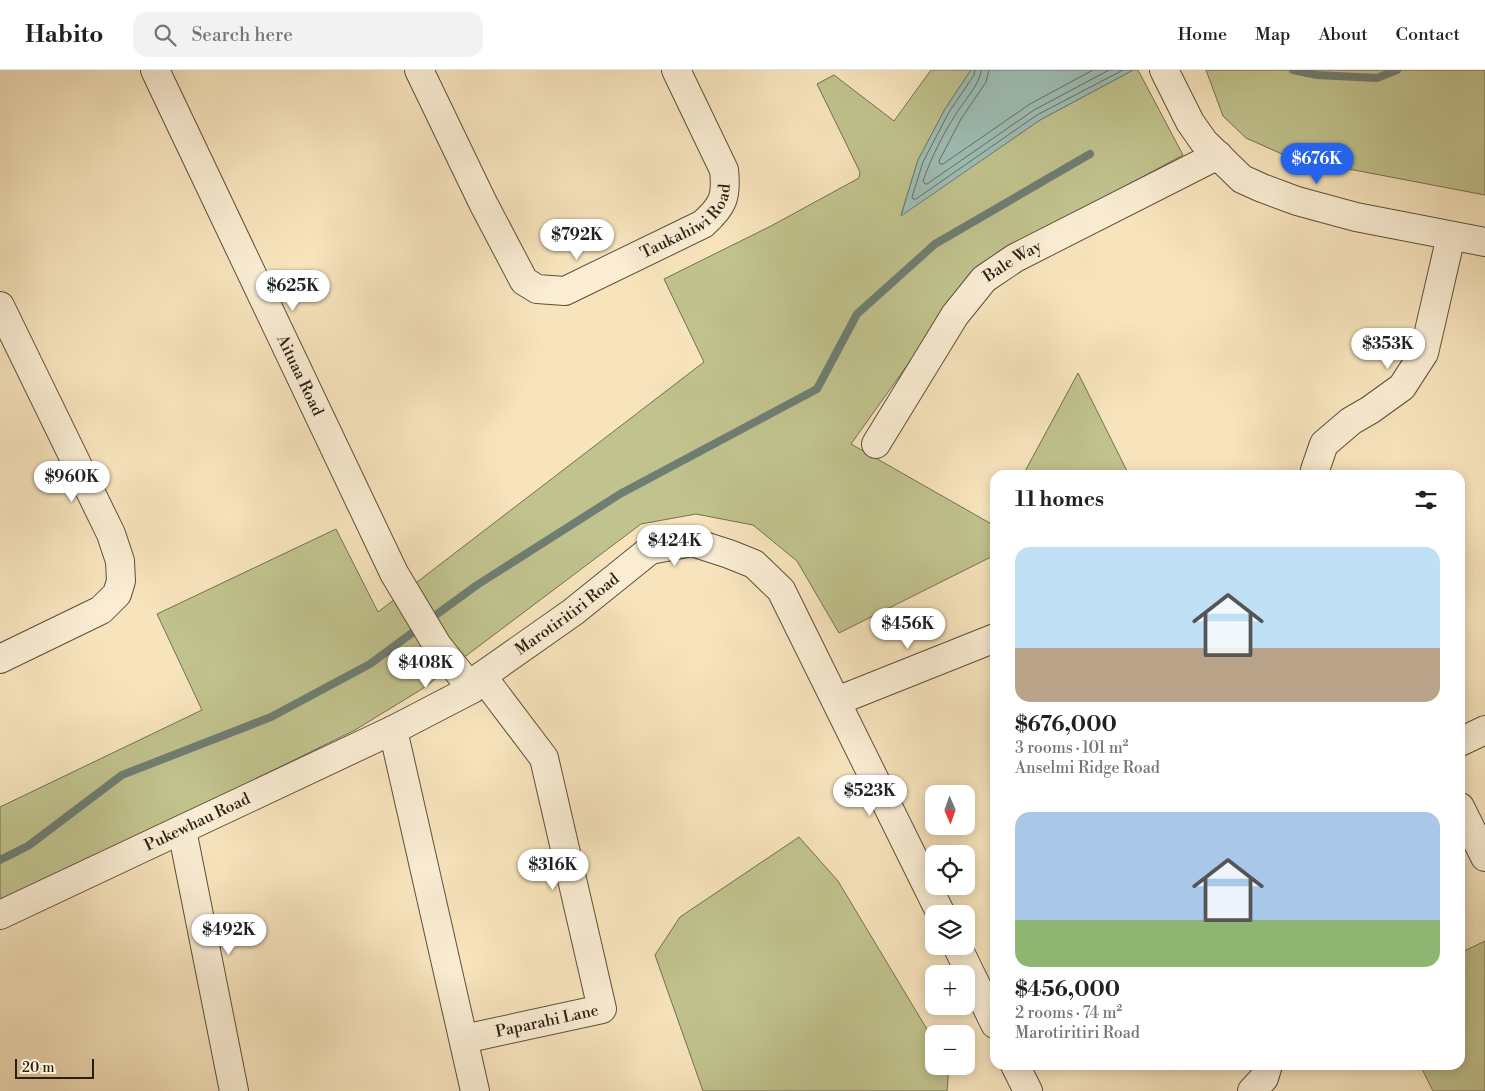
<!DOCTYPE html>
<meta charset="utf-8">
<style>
:root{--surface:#fff;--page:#f2f2f2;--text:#202124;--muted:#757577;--line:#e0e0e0;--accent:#2563eb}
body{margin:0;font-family:"Libre Bodoni",serif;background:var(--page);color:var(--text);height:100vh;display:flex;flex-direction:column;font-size:19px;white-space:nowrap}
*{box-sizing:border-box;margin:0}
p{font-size:16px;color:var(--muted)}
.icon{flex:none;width:28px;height:28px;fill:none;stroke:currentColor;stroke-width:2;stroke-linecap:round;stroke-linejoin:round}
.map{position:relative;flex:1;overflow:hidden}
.sheet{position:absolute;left:990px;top:400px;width:475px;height:600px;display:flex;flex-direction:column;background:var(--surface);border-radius:15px;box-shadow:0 2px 12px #0003}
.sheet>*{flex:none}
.needle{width:32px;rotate:178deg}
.buttons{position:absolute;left:925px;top:715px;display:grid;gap:10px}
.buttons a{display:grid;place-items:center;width:50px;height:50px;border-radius:10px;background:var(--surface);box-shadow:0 2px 12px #0003;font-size:25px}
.scale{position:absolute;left:15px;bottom:12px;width:79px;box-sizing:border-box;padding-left:5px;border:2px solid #291e0f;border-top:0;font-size:14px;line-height:18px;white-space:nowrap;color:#291e0f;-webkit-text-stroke:4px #faedd4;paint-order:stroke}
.price{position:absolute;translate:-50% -42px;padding:0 11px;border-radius:18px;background:#fff;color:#222;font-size:16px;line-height:32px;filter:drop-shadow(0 1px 2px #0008)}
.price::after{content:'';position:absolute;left:50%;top:30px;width:15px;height:11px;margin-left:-8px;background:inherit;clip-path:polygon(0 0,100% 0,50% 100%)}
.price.on{background:var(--accent);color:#fff}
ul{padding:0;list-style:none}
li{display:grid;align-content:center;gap:10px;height:265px;padding:0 25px}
li span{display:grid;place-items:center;height:155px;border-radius:15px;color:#555}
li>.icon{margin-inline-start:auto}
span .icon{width:90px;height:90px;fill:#fffc;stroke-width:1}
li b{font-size:21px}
h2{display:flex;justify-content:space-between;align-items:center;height:60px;padding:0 25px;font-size:21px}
header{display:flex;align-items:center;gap:30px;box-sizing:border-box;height:70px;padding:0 25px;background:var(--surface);border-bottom:1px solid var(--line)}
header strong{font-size:24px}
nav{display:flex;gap:28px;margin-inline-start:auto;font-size:18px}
.search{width:350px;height:45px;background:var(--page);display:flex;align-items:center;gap:12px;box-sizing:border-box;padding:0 18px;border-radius:15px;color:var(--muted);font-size:19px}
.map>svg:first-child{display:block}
</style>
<header>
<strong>Habito</strong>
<div class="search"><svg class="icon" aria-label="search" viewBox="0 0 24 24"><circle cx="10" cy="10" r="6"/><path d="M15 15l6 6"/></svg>Search here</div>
<nav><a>Home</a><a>Map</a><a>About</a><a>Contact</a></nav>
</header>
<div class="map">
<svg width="1485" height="1021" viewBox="0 0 1485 1021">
<rect width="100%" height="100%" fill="#f7e4bd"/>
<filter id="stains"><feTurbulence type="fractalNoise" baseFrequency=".004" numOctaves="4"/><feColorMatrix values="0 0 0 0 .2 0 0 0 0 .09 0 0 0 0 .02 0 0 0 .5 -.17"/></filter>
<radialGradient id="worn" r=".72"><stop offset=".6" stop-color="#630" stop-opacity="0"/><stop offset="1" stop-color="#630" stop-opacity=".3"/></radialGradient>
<path fill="#c1c38e" stroke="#75704e" d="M931 0H971L945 39 918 90 901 145 1040 50 1133 0H1138L1183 85 978 196 851 374 995 456V485L839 563 797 491 753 455 696 444 641 454 422 619 355 660 0 835V737L202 640 157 544 336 459 378 542 704 292 664 209 771 156 859 108 860 102 817 14 834 5 894 51Z
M1206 0H1485V125L1291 88 1246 68 1223 46Z
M1078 303 1129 405H1023Z
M799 767 838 811 934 971V996L949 997 947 1021H703L655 885 680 847Z
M1485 871V1021H1433L1420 995H1460V883Z"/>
<path fill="#9ebeb6" stroke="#6f7e73" d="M971 0H1133L1040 50 901 146 918 90 945 39Z"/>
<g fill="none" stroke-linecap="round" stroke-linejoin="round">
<path stroke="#646e62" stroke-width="1" d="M975 0 974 5 949 42 923 92 912 127 913 129H916L1037 45 1123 0
M981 0C981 13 963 32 956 44 943 64 931 88 923 111L925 114H927L1034 40 1109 0
M989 0 986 12 961 49 939 91 940 94H943L1030 34 1093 0"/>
<path stroke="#6f7e73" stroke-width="8" d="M1293 0 1317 5 1377 8 1397 0
M429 550 477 515 620 424 817 319 857 244 935 174 1090 84
M0 790 28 776 122 705 271 647 370 594 420 557"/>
<g stroke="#5c503a" stroke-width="30">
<g id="minor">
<path id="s1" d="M155 0 394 503 437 575 472 619"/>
<path id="s2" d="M419 0 483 133 524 211 537 219 565 221 703 154C723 136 727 127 724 100L676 0"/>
<path d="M0 236 111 464 120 491 121 511 117 524 101 540 0 589"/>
<path id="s3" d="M876 374 955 245 984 209 1015 188 1218 85"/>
<path d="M1315 405V400L1324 374 1351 351 1370 340 1402 317 1424 283 1451 166"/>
<path d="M837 631 995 568"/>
<path d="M393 660 475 1021"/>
<path d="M1460 672 1485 660"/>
<path d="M1460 737 1485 787"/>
<path d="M182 760 234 1021"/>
<path id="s4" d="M0 845 393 660 472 619 482 606 573 542 650 480 692 472 729 484 754 494 781 520 941 844"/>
<path d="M957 876 995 954"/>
<path id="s5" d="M464 969 602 939 544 688 482 606"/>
<path d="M1015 995 1028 1021"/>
<path d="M1252 1021 1264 1008 1268 995"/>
</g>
</g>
<g stroke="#5c503a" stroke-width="30">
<path id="tertiary" d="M1164 0 1190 52 1204 72 1242 109 1262 118 1297 131 1356 147 1485 172"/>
</g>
<use href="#minor" stroke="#faedd4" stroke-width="28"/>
<use href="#tertiary" stroke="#faedd4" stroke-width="28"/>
</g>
<g text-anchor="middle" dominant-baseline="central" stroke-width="4.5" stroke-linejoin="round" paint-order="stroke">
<g font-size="16" fill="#291e0f" stroke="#faedd4">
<text stroke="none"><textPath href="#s2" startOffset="422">Taukahiwi Road</textPath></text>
<text stroke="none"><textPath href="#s3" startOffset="231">Bale Way</textPath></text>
<text stroke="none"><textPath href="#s1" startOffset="338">Aituaa Road</textPath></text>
<text stroke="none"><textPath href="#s4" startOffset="645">Marotiritiri Road</textPath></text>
<text stroke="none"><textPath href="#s4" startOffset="218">Pukewhau Road</textPath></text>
<text stroke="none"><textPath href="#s5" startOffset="85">Paparahi Lane</textPath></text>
</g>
</g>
<rect width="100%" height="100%" filter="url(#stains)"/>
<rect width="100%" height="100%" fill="url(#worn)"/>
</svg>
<div class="buttons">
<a><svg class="needle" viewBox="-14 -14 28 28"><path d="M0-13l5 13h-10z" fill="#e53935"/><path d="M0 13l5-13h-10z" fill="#757577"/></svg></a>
<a><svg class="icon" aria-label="locate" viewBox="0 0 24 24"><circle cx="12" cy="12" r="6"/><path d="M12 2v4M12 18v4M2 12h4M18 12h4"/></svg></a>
<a><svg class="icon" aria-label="layers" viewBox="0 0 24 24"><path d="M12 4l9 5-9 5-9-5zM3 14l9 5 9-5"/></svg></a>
<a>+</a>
<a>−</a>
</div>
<div class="scale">20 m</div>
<b class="price on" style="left:1317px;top:115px">$676K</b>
<b class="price" style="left:577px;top:191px">$792K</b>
<b class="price" style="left:293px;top:242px">$625K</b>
<b class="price" style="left:1388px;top:300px">$353K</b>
<b class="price" style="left:72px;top:433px">$960K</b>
<b class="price" style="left:675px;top:497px">$424K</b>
<b class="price" style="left:908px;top:580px">$456K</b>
<b class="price" style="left:426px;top:619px">$408K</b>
<b class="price" style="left:870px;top:747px">$523K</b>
<b class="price" style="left:553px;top:821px">$316K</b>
<b class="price" style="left:229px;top:886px">$492K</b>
<section class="sheet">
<h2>11 homes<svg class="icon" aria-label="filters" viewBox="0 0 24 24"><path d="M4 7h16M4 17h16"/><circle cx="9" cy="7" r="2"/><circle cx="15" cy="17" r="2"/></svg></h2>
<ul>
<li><span style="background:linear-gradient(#bfe0f5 65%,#b9a48a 0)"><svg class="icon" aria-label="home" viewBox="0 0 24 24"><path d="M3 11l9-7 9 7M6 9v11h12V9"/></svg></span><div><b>$676,000</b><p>3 rooms · 101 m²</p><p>Anselmi Ridge Road</p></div></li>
<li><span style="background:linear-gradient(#a9c7e8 70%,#8fb573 0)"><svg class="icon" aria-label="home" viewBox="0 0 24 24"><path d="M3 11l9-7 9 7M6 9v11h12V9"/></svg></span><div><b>$456,000</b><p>2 rooms · 74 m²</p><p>Marotiritiri Road</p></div></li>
</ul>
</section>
</div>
